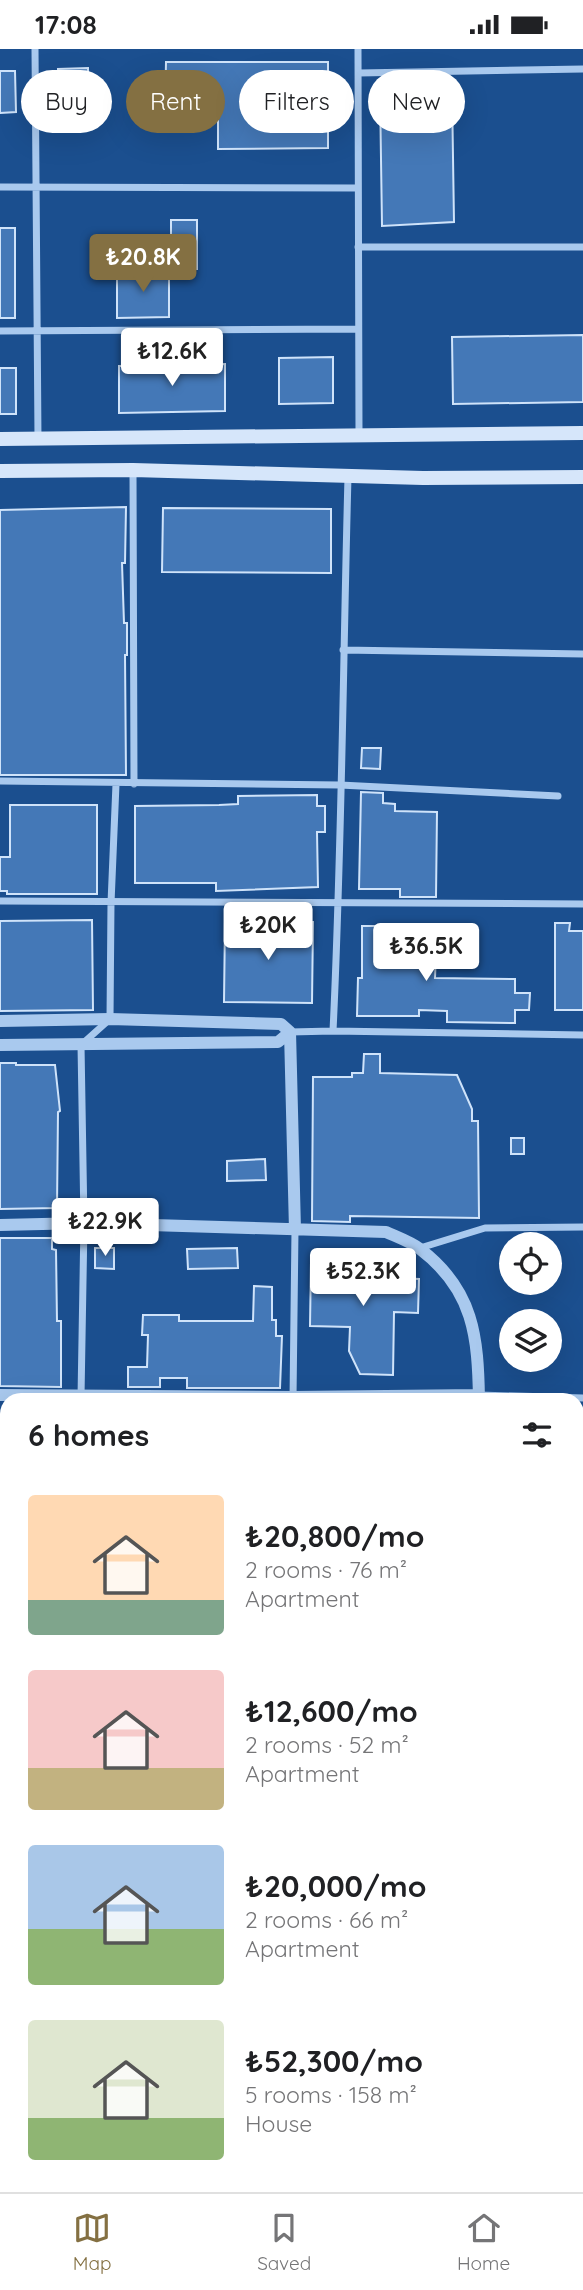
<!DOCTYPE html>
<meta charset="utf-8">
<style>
:root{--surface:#fff;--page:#f6f6f6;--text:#202124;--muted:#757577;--line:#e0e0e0;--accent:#847042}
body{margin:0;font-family:Quicksand,sans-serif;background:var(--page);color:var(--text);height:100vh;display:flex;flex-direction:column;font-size:26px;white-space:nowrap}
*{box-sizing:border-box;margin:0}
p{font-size:23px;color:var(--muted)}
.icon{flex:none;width:38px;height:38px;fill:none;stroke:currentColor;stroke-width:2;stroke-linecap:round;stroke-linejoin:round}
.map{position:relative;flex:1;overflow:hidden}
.side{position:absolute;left:0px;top:1344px;width:584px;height:800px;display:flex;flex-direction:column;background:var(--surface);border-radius:21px 21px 0 0;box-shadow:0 7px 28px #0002}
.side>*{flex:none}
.hud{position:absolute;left:21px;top:21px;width:542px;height:63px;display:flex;gap:14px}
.buttons{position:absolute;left:499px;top:1183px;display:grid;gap:14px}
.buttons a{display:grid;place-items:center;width:63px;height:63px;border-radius:50%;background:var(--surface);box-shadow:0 7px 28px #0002;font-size:35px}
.price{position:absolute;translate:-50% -60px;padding:0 16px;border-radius:7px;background:#fff;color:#222;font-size:23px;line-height:46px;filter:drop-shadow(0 2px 4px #0008)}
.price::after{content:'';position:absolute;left:50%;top:42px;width:21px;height:16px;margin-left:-10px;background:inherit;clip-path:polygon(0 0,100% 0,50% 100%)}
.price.current{background:var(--accent);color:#fff}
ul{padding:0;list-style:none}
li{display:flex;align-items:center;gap:21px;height:175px;padding:0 28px}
li span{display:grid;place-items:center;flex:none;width:196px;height:140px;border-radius:7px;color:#555}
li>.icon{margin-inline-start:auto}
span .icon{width:84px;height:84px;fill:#fffc;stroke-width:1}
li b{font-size:30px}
h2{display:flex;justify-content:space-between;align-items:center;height:84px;padding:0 28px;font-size:30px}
.tag{padding:0 24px;border-radius:32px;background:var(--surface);box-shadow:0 7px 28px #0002;font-size:24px;line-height:63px}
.tag.current{background:var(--accent);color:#fff}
.status{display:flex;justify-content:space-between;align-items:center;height:49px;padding:0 35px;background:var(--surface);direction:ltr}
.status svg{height:19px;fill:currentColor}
.tab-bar{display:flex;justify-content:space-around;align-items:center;height:98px;border-top:2px solid var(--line);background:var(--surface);font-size:19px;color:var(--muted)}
.tab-bar a{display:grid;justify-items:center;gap:4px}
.tab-bar .current{color:var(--accent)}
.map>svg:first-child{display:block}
</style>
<div class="status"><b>17:08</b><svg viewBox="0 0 49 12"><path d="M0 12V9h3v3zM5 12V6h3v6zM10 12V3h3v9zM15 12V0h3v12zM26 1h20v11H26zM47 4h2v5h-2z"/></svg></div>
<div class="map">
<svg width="583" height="2143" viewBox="0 0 583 2143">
<rect width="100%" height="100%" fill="#1b4f8f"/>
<path fill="#4478b7" stroke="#cfe3fa" stroke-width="2" d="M166 13H328V99L218 100V62L165 61Z
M88 19 89 66 60 67 58 20Z
M0 22H15L16 63 0 64Z
M380 43H452L454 173 382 177Z
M171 171H197V220H171Z
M0 179H15V269H0Z
M117 221H169V268L117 269Z
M583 286V353L453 355 452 288Z
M333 308V354L279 355V309Z
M225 315V362L119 364V317Z
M0 319H16V365H0Z
M126 458 125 514H122L124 574H127V606H125L126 726H0V461Z
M163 459 331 460V524L162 523Z
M362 699H381L380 720 361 719Z
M361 743 383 744V754L395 755V762L437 763 436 848H400V840H359Z
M317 746V757H325V783H317L318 838 216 842V834H135V757L219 756 238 755V747Z
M10 756H97V845H7V842H0V808H10Z
M92 871 93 961 0 962V872Z
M225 872 313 873 312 954 224 953Z
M555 874H570L569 882H583V961H555Z
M362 877H416V904H436L435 929 515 930V944H530L529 961H515V974L447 973V962L419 961V967H357L358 929H362Z
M364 1005H380V1024L457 1026 472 1060V1072H478L479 1169 350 1167V1173L312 1172 313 1028H352V1024H363Z
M0 1014H16V1016H55L60 1062 58 1063 57 1159 0 1160Z
M511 1089H524V1105H511Z
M265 1110 266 1131 227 1132V1112Z
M0 1189H52V1200L56 1201 57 1272H61V1338L0 1337Z
M95 1199H114V1220L95 1219Z
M237 1199 238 1219 188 1220 187 1200Z
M311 1213 395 1214V1229L419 1230 418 1264 394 1263 393 1326 360 1325 349 1302 350 1278 310 1277Z
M254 1237 272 1238V1271H276V1287H282L280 1339H187V1329H160V1338H128V1318H147L148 1286H142L143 1266H179V1272H253Z"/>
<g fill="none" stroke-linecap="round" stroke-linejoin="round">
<path stroke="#a9c9ee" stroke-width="5" d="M578 2087 583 2084"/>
<path stroke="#a9c9ee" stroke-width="7" d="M35 0 38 389
M358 0 359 385
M359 24 583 20
M0 138 358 139
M358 198H583
M0 282 358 280
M133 421 134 735
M343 601 583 605
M0 732 340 736 558 747
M0 852 583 855
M333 982C342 797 343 612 348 428
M290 983 333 982 583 986
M420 1199 485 1179 583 1178
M479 1346 583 1349
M81 1348 84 1174 81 996 110 970 111 854 116 735
M293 1350 295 1181
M582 1535 583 1504
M0 1724H7
M578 1725H583
M0 1893H7
M578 1902H583
M578 2067 583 2072
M77 2143V2137
M473 2143V2137"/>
<path stroke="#a9c9ee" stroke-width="12" d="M0 972 110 970 281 975 290 983 295 1181
M0 996 278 993 290 983
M0 1176 84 1174 386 1183C397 1188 411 1193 420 1200 474 1241 478 1288 479 1351
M0 1346 293 1348 479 1346
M0 1520H7
M0 1545H7
M0 2069H7
M0 2094H7"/>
<path stroke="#d6e6fa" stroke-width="14" d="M0 390 583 384
M0 422 133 421 423 429 583 428"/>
</g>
</svg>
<div class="buttons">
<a><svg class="icon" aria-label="locate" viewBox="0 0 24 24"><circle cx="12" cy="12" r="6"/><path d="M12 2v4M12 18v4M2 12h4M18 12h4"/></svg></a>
<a><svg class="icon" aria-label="layers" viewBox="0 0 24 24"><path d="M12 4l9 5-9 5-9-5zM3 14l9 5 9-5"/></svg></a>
</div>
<b class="price current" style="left:143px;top:245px">₺20.8K</b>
<b class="price" style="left:172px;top:339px">₺12.6K</b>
<b class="price" style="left:268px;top:913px">₺20K</b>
<b class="price" style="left:426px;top:934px">₺36.5K</b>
<b class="price" style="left:105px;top:1209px">₺22.9K</b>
<b class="price" style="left:363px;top:1259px">₺52.3K</b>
<div class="hud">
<a class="tag">Buy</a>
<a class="tag current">Rent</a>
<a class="tag">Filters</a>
<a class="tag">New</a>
</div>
<section class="side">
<h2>6 homes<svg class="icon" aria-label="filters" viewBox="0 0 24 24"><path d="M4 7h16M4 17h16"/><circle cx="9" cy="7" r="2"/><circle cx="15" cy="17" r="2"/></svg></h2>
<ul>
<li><span style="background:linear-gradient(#ffd9b3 75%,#7fa58c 0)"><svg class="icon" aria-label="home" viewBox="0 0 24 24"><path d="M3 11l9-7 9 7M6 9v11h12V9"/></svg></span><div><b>₺20,800/mo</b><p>2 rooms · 76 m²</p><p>Apartment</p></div></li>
<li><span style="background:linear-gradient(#f6c9c9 70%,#c2b280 0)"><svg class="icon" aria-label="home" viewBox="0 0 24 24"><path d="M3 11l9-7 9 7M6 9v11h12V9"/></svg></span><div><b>₺12,600/mo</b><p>2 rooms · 52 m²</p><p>Apartment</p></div></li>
<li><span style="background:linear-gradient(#a9c7e8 60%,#8fb573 0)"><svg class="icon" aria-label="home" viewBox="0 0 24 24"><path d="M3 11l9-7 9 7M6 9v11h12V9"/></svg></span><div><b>₺20,000/mo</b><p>2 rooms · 66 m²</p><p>Apartment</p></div></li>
<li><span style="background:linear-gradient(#dfe7d0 70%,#8fb573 0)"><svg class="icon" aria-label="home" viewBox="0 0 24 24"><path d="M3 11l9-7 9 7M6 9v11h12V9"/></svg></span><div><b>₺52,300/mo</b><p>5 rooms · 158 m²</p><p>House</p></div></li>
</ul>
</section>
</div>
<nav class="tab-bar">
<a class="current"><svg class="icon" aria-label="map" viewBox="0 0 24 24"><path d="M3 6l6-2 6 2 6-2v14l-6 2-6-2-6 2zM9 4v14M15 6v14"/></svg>Map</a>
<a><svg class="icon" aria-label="saved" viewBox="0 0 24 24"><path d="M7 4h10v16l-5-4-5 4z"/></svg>Saved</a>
<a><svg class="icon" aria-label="home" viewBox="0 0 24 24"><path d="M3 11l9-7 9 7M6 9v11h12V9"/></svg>Home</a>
</nav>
